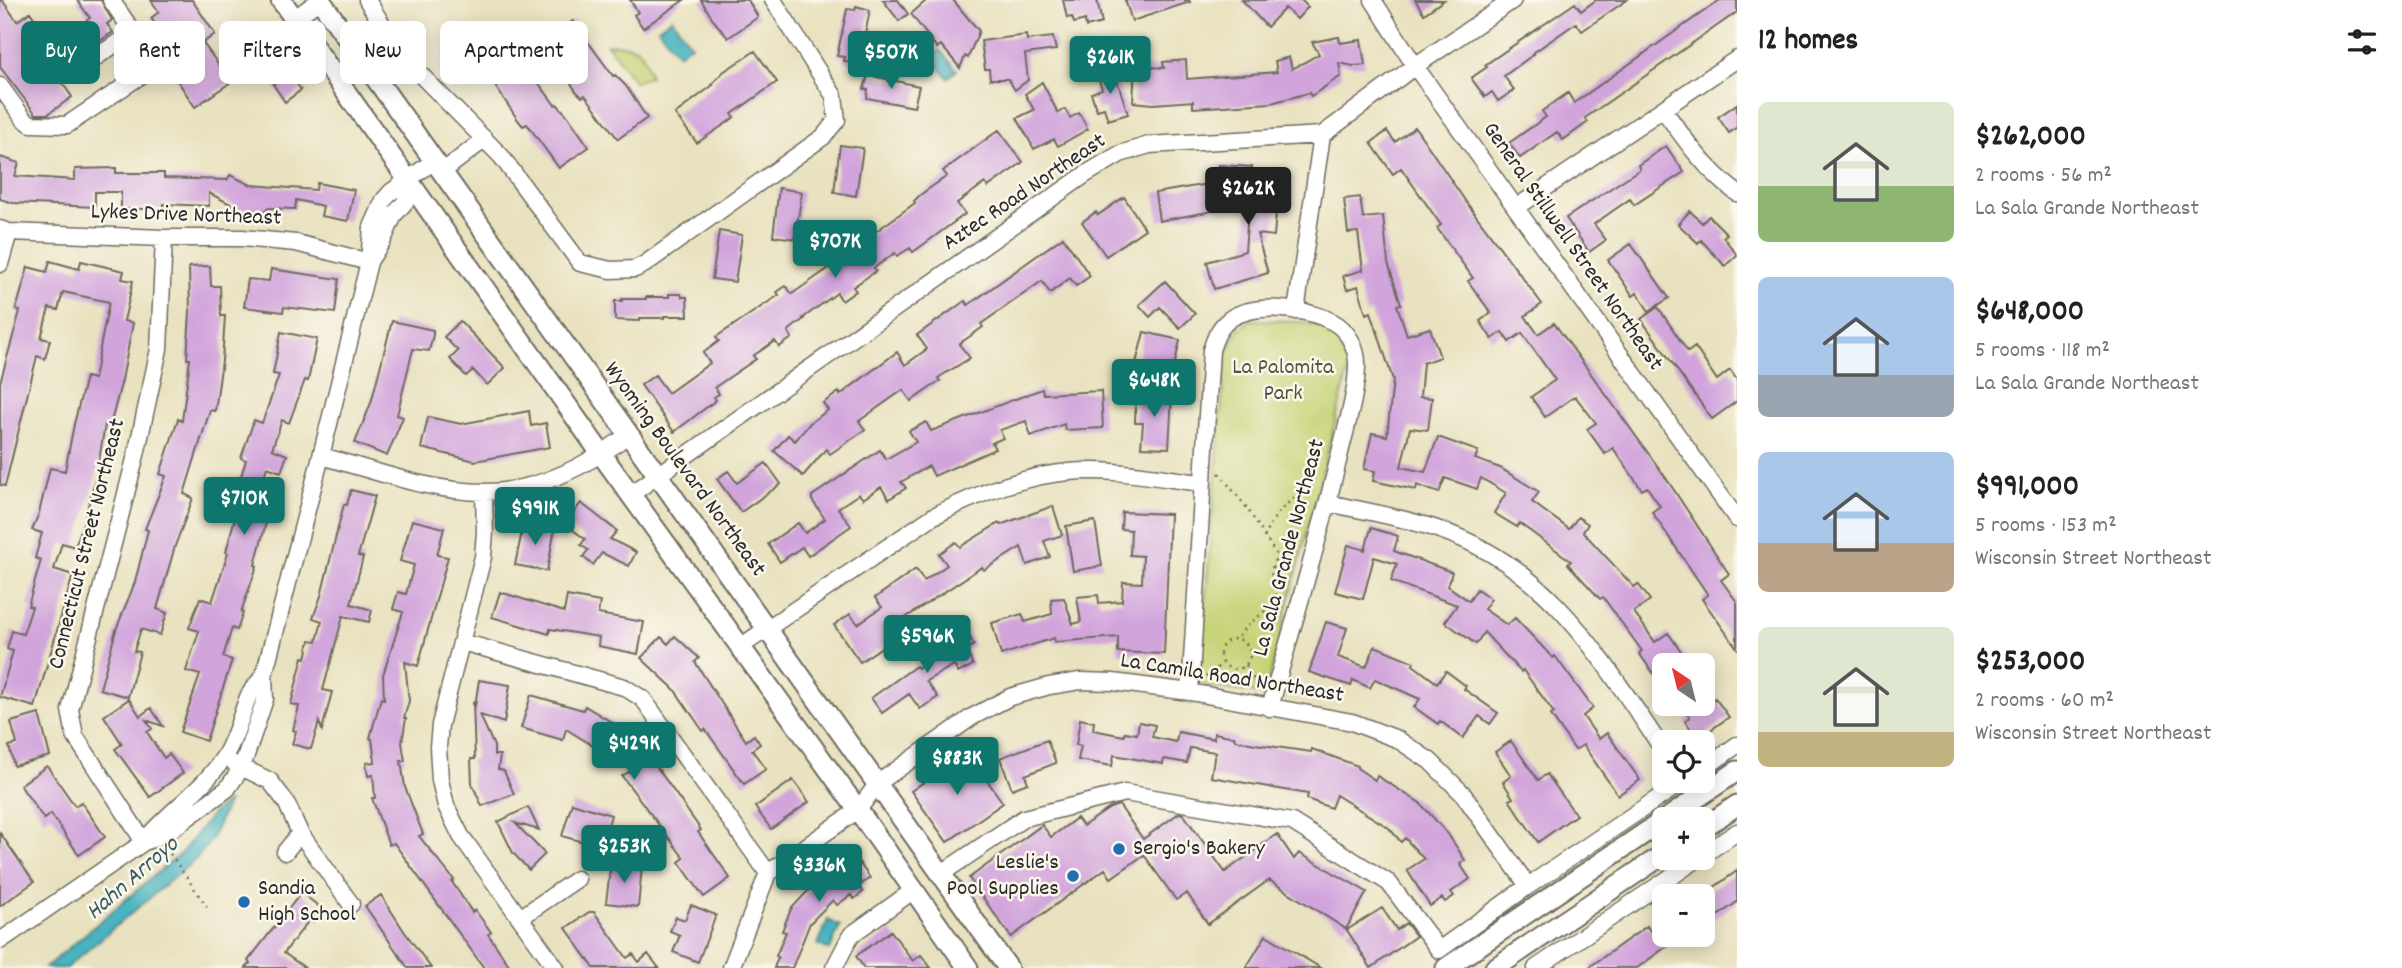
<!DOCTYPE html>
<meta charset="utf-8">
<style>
:root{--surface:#fff;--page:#f2f2f2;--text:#222;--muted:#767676;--accent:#0f766e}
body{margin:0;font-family:Dekko,sans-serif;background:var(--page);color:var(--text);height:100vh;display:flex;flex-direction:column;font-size:26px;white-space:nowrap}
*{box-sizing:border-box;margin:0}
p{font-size:23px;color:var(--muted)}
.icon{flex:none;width:38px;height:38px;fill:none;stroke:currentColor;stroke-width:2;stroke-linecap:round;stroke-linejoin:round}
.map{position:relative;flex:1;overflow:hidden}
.details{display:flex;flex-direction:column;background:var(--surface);width:665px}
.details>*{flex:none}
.guide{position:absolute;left:21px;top:21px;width:665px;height:63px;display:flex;gap:14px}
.needle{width:46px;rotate:325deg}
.controls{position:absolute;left:1652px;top:653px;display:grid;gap:14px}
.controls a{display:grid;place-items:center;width:63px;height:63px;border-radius:10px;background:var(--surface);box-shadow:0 4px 18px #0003;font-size:35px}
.price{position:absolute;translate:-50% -60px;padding:0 16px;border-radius:7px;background:var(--accent);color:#fff;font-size:23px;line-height:46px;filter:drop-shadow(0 2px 4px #0008)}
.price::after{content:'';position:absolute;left:50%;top:42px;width:21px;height:16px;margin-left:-10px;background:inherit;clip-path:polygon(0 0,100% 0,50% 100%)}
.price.current{background:#222;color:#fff}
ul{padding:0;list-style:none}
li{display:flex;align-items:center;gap:21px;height:175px;padding:0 21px}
li span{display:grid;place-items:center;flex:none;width:196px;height:140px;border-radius:10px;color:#555}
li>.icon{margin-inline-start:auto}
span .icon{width:84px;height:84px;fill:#fffc;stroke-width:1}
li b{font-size:30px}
h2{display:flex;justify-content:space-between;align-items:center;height:84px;padding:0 21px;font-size:30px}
.chip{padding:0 24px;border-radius:10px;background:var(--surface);box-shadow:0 4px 18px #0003;font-size:24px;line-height:63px}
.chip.current{background:var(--accent);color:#fff}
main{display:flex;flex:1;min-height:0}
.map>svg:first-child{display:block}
</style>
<main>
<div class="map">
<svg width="1737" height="968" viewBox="0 0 1737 968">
<rect width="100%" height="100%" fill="#fbf7ec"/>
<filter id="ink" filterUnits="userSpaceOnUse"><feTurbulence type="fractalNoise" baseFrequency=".0143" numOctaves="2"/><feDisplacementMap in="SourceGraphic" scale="14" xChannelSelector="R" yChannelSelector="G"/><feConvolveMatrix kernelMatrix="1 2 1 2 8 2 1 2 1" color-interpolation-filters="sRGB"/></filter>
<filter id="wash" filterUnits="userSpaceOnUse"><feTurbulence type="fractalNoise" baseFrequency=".00686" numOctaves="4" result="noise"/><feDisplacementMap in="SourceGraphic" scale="28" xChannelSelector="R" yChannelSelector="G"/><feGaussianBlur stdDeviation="1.57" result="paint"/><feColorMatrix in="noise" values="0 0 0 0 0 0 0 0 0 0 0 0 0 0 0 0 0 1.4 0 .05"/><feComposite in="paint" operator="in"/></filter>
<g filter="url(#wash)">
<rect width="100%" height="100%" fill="#e9e2c0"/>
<path fill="#c5d273" stroke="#787e4f" stroke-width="2" d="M607 44C640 46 641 44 650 76L635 82Z
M1251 320C1276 321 1318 318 1337 337 1345 345 1347 358 1349 368L1267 687 1262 694 1202 686 1199 677 1226 354 1238 330Z"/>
<path fill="#46b4c0" stroke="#387076" stroke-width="2" d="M672 18 691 45 678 54 658 28Z
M940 50 957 70 948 78 931 58Z
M228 801 211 840 197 858 66 968H45L182 852 212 814Z
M828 920 840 926 830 950 818 945Z"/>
<g id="blocks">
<path fill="#d1a4dc" d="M0 0H2L17 21 30 12 52 44 90 18 77 0H101L112 20 107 24 113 32 66 65 70 74 61 81 72 97 48 114H36L0 67Z
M151 0H192L215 34 203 43 231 82 195 107 150 39 160 32 151 18 159 12Z
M630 0H684L643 28 634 15 638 12Z
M701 0H748L758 17 728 38 714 21Z
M883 0H898L908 14 899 21Z
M927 0H953L979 31 968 58 965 56 960 68 941 45 937 48 911 14Z
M1063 0H1097L1102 23 1086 27 1085 20 1074 23 1072 17 1067 18Z
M1125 0H1189L1190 2 1132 21Z
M1242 0H1301L1308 7 1297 19 1285 8 1267 27Z
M1415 0H1444L1424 14Z
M1596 0H1627L1582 31 1576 23 1533 53 1534 54 1504 76 1514 90 1498 101 1492 92 1485 97 1471 78 1487 67 1485 65 1575 3 1581 11Z
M1720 0H1737V12L1585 118 1588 122 1563 140 1557 132 1520 158 1509 143 1546 117 1542 111 1568 93 1574 103Z
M856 6 870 10 859 64 844 61 845 57 837 56 847 9 855 10Z
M573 21 613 76 615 75 626 86 647 118 618 139 585 95 582 97 576 91 544 42Z
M1026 35 1027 40 1053 37 1056 50 1025 54 1028 80 1015 90 1008 79H990L989 69H985L981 41Z
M1339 37 1340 43 1361 40 1365 65 1354 66 1339 63 1341 76 1311 96 1309 93 1271 103 1193 108V101L1153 104 1133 102 1135 66 1164 68 1163 62 1186 60 1187 79 1277 72 1275 61 1289 57 1292 69 1319 54 1312 42Z
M514 50 555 105 557 104 567 115 589 147 559 168 527 124 523 126 518 120 485 71Z
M755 51 777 82 732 114 734 117 728 122 697 143 675 114 713 85 712 84 723 72Z
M1113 68 1128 114 1108 120 1104 108 1097 110 1091 93 1102 89 1097 74Z
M289 73 301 90 285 102 273 84Z
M868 75 919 86 914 107 867 98 868 90 864 89Z
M1042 82 1058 113 1065 109 1070 118 1079 113 1088 129 1058 146 1054 139 1034 149 1017 118 1034 110 1025 94Z
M1737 104V127L1729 133 1718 117Z
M1415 127 1466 202 1542 304 1525 316 1538 334 1554 323 1664 475 1729 574 1721 580 1737 602V648L1702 599 1708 595 1652 512 1660 506 1647 487 1642 490 1613 448 1605 454 1587 429 1596 423 1575 396 1545 417 1531 397 1555 380 1522 333 1509 342 1502 332 1492 339 1480 321 1491 313 1468 281 1473 278 1437 228 1441 225 1401 168 1393 174 1371 143 1387 131 1395 142Z
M999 130 1023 162 988 187 985 183 957 203 965 214 927 242 913 252 910 248 897 256 895 253 874 268 876 271 853 287 856 291 842 301 837 293 803 318 804 319 788 331 792 338 779 347 775 341 753 356 756 359 715 387 719 394 714 397 716 400 674 432 641 385 655 375 668 393 710 363 703 353 719 341 716 337 779 295 777 292 786 286 792 294 832 266 831 264 915 203 914 201 920 195 947 176 943 171Z
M840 145 863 148 856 196 834 192Z
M1666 146 1684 172 1634 205 1630 199 1594 224 1606 240 1589 252 1566 218 1640 169 1638 165Z
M0 157 19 163 15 176 75 180V169L116 168V173H164V178L227 180 230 175 251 185 316 190 317 183 354 190 348 221 321 216 323 206 296 200 295 209 267 208V211L242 210 209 193V206L164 204V209H121V192H95V207L13 203 0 199Z
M1219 165 1252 167V175L1279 177 1274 236 1257 234 1268 273 1214 289 1207 262 1245 251 1250 186 1218 183Z
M1208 184 1213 211 1159 221 1155 193Z
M779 188 802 192 795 239 773 236Z
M1124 197 1145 229 1106 256 1082 222 1096 212 1098 215Z
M1360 197 1363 218 1383 216 1388 263 1401 304 1397 305 1407 335 1430 328 1440 357 1423 363 1420 397 1432 398 1428 430 1410 428 1401 467 1425 472 1438 437 1478 451 1475 459 1500 468 1539 492 1532 502 1569 529 1578 517 1588 524 1583 532 1634 587 1638 584 1650 600 1634 612 1655 642 1668 633 1691 665H1664V689L1639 653 1642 651 1603 597 1600 599 1568 564 1571 561 1519 523 1517 527 1494 513 1506 493 1481 478 1477 489 1445 478 1439 493 1417 485 1416 490 1373 481 1375 471 1364 469 1372 433 1387 436 1393 380 1371 312 1366 314 1358 286 1347 290 1343 276 1363 270 1358 232 1348 233 1344 199Z
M1690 211 1702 223 1709 216 1727 234 1723 237 1737 255 1725 266 1701 240 1698 243 1678 224Z
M719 231 742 235 735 282 712 279Z
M1063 237 1090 276 1076 286 1070 278 1050 293 1042 281 981 324 983 327 959 344 970 358 938 378 940 381 911 401 903 390 859 421 865 430 830 454 826 449 803 476 774 451 788 435 795 441 810 423 828 410 823 403 839 392 840 395 897 352 905 365 927 349 917 335 965 301 968 305Z
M1631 244 1669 298 1649 311 1637 293 1633 296 1608 260Z
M50 261 79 269 81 261 124 271 122 279 133 281 124 321 133 323 122 380 110 426 105 425 97 472 85 518 75 547 62 543 54 569 73 575 35 707 0 697 13 651 7 649 12 631 23 634 32 607 28 606 41 560 35 558 42 533 32 530 39 513 50 468 65 471 74 424 86 377 94 379 109 302 63 292 58 310 49 308 41 338 50 340 45 359 37 356 5 486 0 485V383L20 311 16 310 28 267 47 272Z
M210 266 211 286H220L221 316H225L222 361 215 411 210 410 184 494 193 498 175 546 157 609 167 613 160 635 141 629 134 651 140 652 128 697 100 689 116 630 135 582 148 530 145 529 166 476 160 474 178 419 182 421 190 359H187L190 312 189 267Z
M271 269 339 279 335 313 284 307 283 312 244 307 248 279 269 281Z
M1165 281 1195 314 1180 328 1160 307 1150 317 1139 305Z
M669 294H681L682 297H687L688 316H664V318H640V321L615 320V301H622V299H646V297H669Z
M1658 307 1688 352 1695 347 1717 380 1730 370 1737 380V401L1712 419 1641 319Z
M392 321 433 330V335L429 351 413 349 397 415 403 417 387 456 355 443 371 403Z
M460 321 505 368 487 385 473 370 466 376 450 359 458 351 444 337Z
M281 332 317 339 308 381 305 380 289 423 282 420 272 449 287 455 281 472 267 467 259 492 273 496 255 565 257 566 241 612 243 613 237 630 232 628 223 657 232 660 206 741 180 732 200 675 186 671 199 631 189 628 200 598 212 602 228 553 226 552 238 506 224 502 228 490 236 492 246 460 241 458 254 420 262 423 279 375 273 374Z
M1144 332 1180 340 1171 380 1134 371Z
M1042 389 1044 394 1101 391 1103 428 1065 430 1064 424 1031 436 1026 421 1000 430 1003 438 992 443 995 449 934 476 929 466 901 482 906 488 889 499 881 487 863 499 859 494 838 508 851 526 808 556 802 547 780 562 768 544 798 523 805 533 825 519 812 500V496L880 450 886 459 916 442 909 431 926 422 931 431Z
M1136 393 1172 395 1169 448 1141 447 1143 423H1135Z
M529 411 531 426 546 423 550 447 475 461 421 448 428 417 461 424Z
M766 463 781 484 741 512 717 479 728 471 737 483Z
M351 490 375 496 358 556 363 557 351 604 372 610 369 622 343 616 323 690 332 692 322 730 319 722 311 749 292 744 296 731 293 730 299 706 291 704 303 657 306 658 310 640 317 641 322 621 313 618 321 596 344 504 347 505Z
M581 503 617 531 610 539 636 552 629 566 602 553 593 565 583 557 588 550 581 545 585 539 565 524Z
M1053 506 1062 535 1044 541 1050 557 1027 565 1021 547 984 570 982 567 890 628 896 637 860 662 834 625 850 614 858 624 882 607 875 598 916 569 924 581 947 565 939 554 956 542 960 547 999 523 1000 525Z
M1122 512 1170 514 1164 654 1118 652V637L1055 642 1054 638 1001 655 992 623 1022 614 1025 622 1052 614 1051 599 1064 598 1073 624 1081 622 1077 597 1098 595 1099 603 1122 601 1123 582 1142 583 1143 556 1130 555 1131 530 1121 529Z
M412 520 444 528 437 555 448 557 418 666 405 662 409 701 404 718H406L402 743 405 761H401L405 787 423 834 419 836 454 880 452 882 472 912 475 910 491 932 488 934 511 968H484L394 843 389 845 372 798H375L373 775 368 776 366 763 375 762 372 739 370 738 381 698 384 699 383 675 403 612 393 609 398 592 406 594 414 565 400 561Z
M1095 521 1102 566 1073 571 1066 526Z
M524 522 555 528 547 571 515 565Z
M1371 528 1398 536 1394 551 1452 572 1448 586 1469 601 1477 589 1491 599 1484 609 1507 625 1515 618 1553 658 1555 656 1593 708 1583 716 1599 739 1607 733 1640 780 1618 795 1583 745 1575 750 1551 715 1554 713 1523 670 1521 672 1484 632 1476 644 1445 622 1457 605 1391 581 1397 564 1374 557 1363 599 1335 592 1348 545 1365 550Z
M500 592 564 612 567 596 600 602 598 614 644 622 638 654 598 646 599 637 550 629 549 634 492 617Z
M1326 622 1347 628 1338 657 1366 667 1375 646 1414 662 1413 665 1437 683 1446 671 1466 686 1464 689 1498 713 1490 724 1479 716 1463 738 1440 721 1438 724 1414 707 1420 699 1375 679 1370 688 1353 680 1351 686 1309 672Z
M966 631 974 645 966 650 973 665 958 673 954 665 926 681 938 697 920 709 909 694 882 713 871 698 916 666 918 668 938 657 935 648Z
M675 636 699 658 695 662 746 741 754 735 760 744 752 750 766 769 744 784 705 729 703 731 674 689 641 658 661 637 668 644Z
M479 680 510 685 504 723 480 715 494 746V755H500L498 769 504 771 514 794 482 806 472 784 471 759H475L473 701 475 706Z
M531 695 583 710 585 706 644 742 642 746 701 830 698 832 730 878 704 897 679 862 684 858 622 776 632 770 566 729 563 740 521 728Z
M1715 698 1729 717 1698 739 1685 721 1690 717 1684 709 1692 704H1708Z
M129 699 140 716 151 708 163 726 146 720 152 729 147 732 164 758 169 754 183 773 150 797 115 749 122 744 104 716Z
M39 714 50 756 14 766 9 746 17 744 11 722Z
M1080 719 1094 722 1093 730 1124 736 1125 732 1137 734 1139 722 1155 725 1152 737 1176 742 1178 732 1214 739V733L1235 737V740L1255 744 1311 752 1312 749 1358 766 1357 768 1375 780 1377 776 1420 803 1448 834 1465 860 1460 864 1470 879 1451 892 1454 896 1445 902 1442 898 1430 906 1407 870 1424 859 1405 838 1401 842 1389 828 1336 795 1331 808 1307 799 1308 794 1211 777 1215 752 1190 748 1187 763 1164 759 1163 764 1114 755 1112 766 1078 760 1081 746 1076 745Z
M1047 740 1056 763 1025 775 1028 783 1012 789 1000 758Z
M1511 741 1538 780 1547 774 1576 815 1538 842 1509 800 1513 798 1503 782 1511 776 1495 752Z
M967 752 1003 803 947 842 911 791Z
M47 766 75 806 81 802 105 837 79 855 51 814 44 819 20 785Z
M793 780 809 802 771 829 755 807Z
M572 803 611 815 598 860 583 855 587 843 562 836Z
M1119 805 1143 839 1179 813 1183 814 1225 872 1277 834 1294 859 1299 853 1367 892 1346 929 1269 880 1208 924 1187 893 1176 900 1144 855 1111 878 1105 869 1011 937 969 878 1042 825 1051 837 1077 818 1083 826 1110 808Z
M528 807 539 830 515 823 545 854 529 870 513 853 498 822Z
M0 833 34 882 0 906Z
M853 854 870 878 859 886 863 892 854 899 851 895 837 905 833 900 810 923 792 968H774L778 957 776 956 786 932 782 931 791 909 820 878 813 867 824 859 831 869Z
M611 862 642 866 638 907 606 903Z
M1737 871V902L1709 922 1703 914V895Z
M301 893 323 909 313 922 310 919 284 953 305 968H246L250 963 248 961Z
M381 895 404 931 431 968H408L365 906Z
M691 905 716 915 698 962 673 952 680 935 670 931 676 917 685 920Z
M1382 908 1397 930 1406 923 1416 936 1371 968 1347 930Z
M589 912H594L627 958 633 954 639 962 648 954 659 968H594L566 928Z
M1664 921V934H1684L1637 968H1588L1647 926 1650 931Z
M891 931 913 961 921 955 931 968H864L856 956Z
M1266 935 1321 968H1246Z"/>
</g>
</g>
<g filter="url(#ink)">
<use href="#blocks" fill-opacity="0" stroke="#6e6b5f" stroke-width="2"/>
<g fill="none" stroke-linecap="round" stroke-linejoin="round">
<g stroke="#6e6b5f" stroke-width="19">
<path id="minor" d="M367 0 401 55 501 156 580 263 611 270 635 269 645 264 823 137 837 120 834 96 773 0
M1373 0 1415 66 1737 519
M295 18 320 0
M79 69 133 32
M0 86 24 119 31 124 67 125 146 72 148 67 133 32 111 0
M1663 109C1685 140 1706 170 1737 193
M442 172 485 139
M1517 207 1737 59
M0 229 9 232 164 238H242L296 243 369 262
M370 260 383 240 394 215 406 201 407 179
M0 264 9 232
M1296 311 1322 135
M321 456C374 470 430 492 485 492 537 492 588 465 628 435
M484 492 485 532 483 557 440 725 438 747 440 780 446 806 461 836 556 968
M630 495 1086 174 1120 154 1149 145 1322 135 1415 66 1513 0
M1328 503C1364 511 1401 517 1437 529 1551 567 1600 658 1664 751
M462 642 624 687 643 699 768 873
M740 647 932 517C974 495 1021 476 1069 472 1113 468 1159 478 1202 483
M1190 692 1211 350C1215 338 1219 327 1230 319 1255 302 1307 308 1333 322 1348 330 1358 349 1357 367 1356 398 1345 430 1338 461 1318 544 1292 626 1270 708
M235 764 270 781 286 802 300 833 285 852
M1703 769 1737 745
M300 833 351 904
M145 840C169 811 203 790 224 757 236 738 240 718 248 697 252 689 259 682 264 675
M144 842 75 736 70 710 136 455 159 349 164 238
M1703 855 1737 832
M942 873 1024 818 1125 793 1292 822 1389 883 1439 950 1528 886 1685 780
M520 918 577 879
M0 941 144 842 165 834 227 789 242 767 265 699 264 675 321 456 369 262 372 227 384 200 391 192 434 161
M731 968 768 873 858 810 878 783 972 717 1010 697 1049 686 1080 681 1113 682 1190 692 1352 722 1397 739 1430 761 1463 794 1528 886
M834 968 851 935 914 890
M1536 968 1699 858"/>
</g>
<g stroke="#6e6b5f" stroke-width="23">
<path id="major" d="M281 0 602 455 858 810 968 968
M320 0 1008 968
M1666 819 1737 771
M1703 828 1737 805
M1446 968 1664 820
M1495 968 1664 854"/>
</g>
<path stroke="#6e6b5f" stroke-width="2.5" stroke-dasharray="2 5" stroke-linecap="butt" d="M1219 473 1247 508 1276 554C1276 558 1274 562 1273 566 1269 575 1273 588 1276 597 1266 616 1243 623 1237 640
M1264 538C1272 514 1294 495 1316 484
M1220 654a15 15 0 1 1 30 0a15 15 0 1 1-30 0Z
M1246 665 1259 689
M1206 677 1223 663
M166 848 208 908"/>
<use href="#minor" stroke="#fff" stroke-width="16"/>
<use href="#major" stroke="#fff" stroke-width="19"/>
</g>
</g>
<g fill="#1f6fb2" stroke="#fbf7ec" stroke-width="2.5">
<circle cx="1119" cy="849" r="7"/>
<circle cx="1073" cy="876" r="7"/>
<circle cx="244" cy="902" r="7"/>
</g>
<g text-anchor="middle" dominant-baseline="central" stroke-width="5" stroke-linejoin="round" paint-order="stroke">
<g font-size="23" fill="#2b2b2b" stroke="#fbf7ec">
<text transform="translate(1025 193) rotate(-34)">Aztec Road Northeast</text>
<text transform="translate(186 216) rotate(2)">Lykes Drive Northeast</text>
<text transform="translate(1572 247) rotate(55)">General Stillwell Street Northeast</text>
<text transform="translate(684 470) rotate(54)">Wyoming Boulevard Northeast</text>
<text transform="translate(88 544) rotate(-76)">Connecticut Street Northeast</text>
<text transform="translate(1290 548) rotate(-75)">La Sala Grande Northeast</text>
<text transform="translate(1232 679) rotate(9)">La Camila Road Northeast</text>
</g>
<g font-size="23" fill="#52553d" stroke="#fbf7ec">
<text x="1283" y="368">La Palomita<tspan x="1283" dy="26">Park</tspan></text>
</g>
<g font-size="23" fill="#2b2b2b" stroke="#fbf7ec" text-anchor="start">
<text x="1133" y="849">Sergio's Bakery</text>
<text x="1059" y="863" text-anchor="end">Leslie's<tspan x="1059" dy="26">Pool Supplies</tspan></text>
<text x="258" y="889">Sandia<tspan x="258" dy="26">High School</tspan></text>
</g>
<g font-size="24" font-style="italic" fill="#345b5f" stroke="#fbf7ec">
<text transform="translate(133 879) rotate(-41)">Hahn Arroyo</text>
</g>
</g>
</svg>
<div class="controls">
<a><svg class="needle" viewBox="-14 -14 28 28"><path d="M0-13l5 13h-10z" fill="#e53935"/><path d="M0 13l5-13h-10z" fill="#767676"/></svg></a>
<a><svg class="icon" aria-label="locate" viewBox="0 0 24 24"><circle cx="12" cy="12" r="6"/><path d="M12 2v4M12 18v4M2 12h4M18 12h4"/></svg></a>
<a>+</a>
<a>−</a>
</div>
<b class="price" style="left:891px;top:91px">$507K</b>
<b class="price" style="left:1110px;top:96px">$261K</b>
<b class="price current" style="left:1248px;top:227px">$262K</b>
<b class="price" style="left:835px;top:280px">$707K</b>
<b class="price" style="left:1154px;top:419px">$648K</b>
<b class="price" style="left:244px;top:537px">$710K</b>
<b class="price" style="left:535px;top:547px">$991K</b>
<b class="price" style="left:927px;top:675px">$596K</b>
<b class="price" style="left:634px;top:782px">$429K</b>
<b class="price" style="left:957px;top:797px">$883K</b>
<b class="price" style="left:624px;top:885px">$253K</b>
<b class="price" style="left:819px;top:904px">$336K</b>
<div class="guide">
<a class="chip current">Buy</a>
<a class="chip">Rent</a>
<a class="chip">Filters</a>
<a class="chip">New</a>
<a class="chip">Apartment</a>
</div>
</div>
<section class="details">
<h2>12 homes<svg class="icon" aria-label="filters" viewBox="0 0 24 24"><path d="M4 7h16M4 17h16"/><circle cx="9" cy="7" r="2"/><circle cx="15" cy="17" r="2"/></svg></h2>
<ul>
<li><span style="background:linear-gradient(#dfe7d0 60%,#8fb573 0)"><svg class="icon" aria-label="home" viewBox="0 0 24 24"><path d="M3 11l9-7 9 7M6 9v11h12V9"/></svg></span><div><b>$262,000</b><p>2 rooms · 56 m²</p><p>La Sala Grande Northeast</p></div></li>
<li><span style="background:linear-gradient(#a9c7e8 70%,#9aa5b1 0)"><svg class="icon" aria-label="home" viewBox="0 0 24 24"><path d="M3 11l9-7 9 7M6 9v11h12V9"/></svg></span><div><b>$648,000</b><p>5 rooms · 118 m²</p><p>La Sala Grande Northeast</p></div></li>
<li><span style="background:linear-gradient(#a9c7e8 65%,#b9a48a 0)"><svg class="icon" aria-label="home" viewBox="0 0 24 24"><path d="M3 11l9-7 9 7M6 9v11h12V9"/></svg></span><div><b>$991,000</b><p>5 rooms · 153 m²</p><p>Wisconsin Street Northeast</p></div></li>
<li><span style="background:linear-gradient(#dfe7d0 75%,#c2b280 0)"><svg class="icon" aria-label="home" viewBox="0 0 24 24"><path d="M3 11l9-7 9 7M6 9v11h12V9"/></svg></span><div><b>$253,000</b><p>2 rooms · 60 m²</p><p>Wisconsin Street Northeast</p></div></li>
</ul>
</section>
</main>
